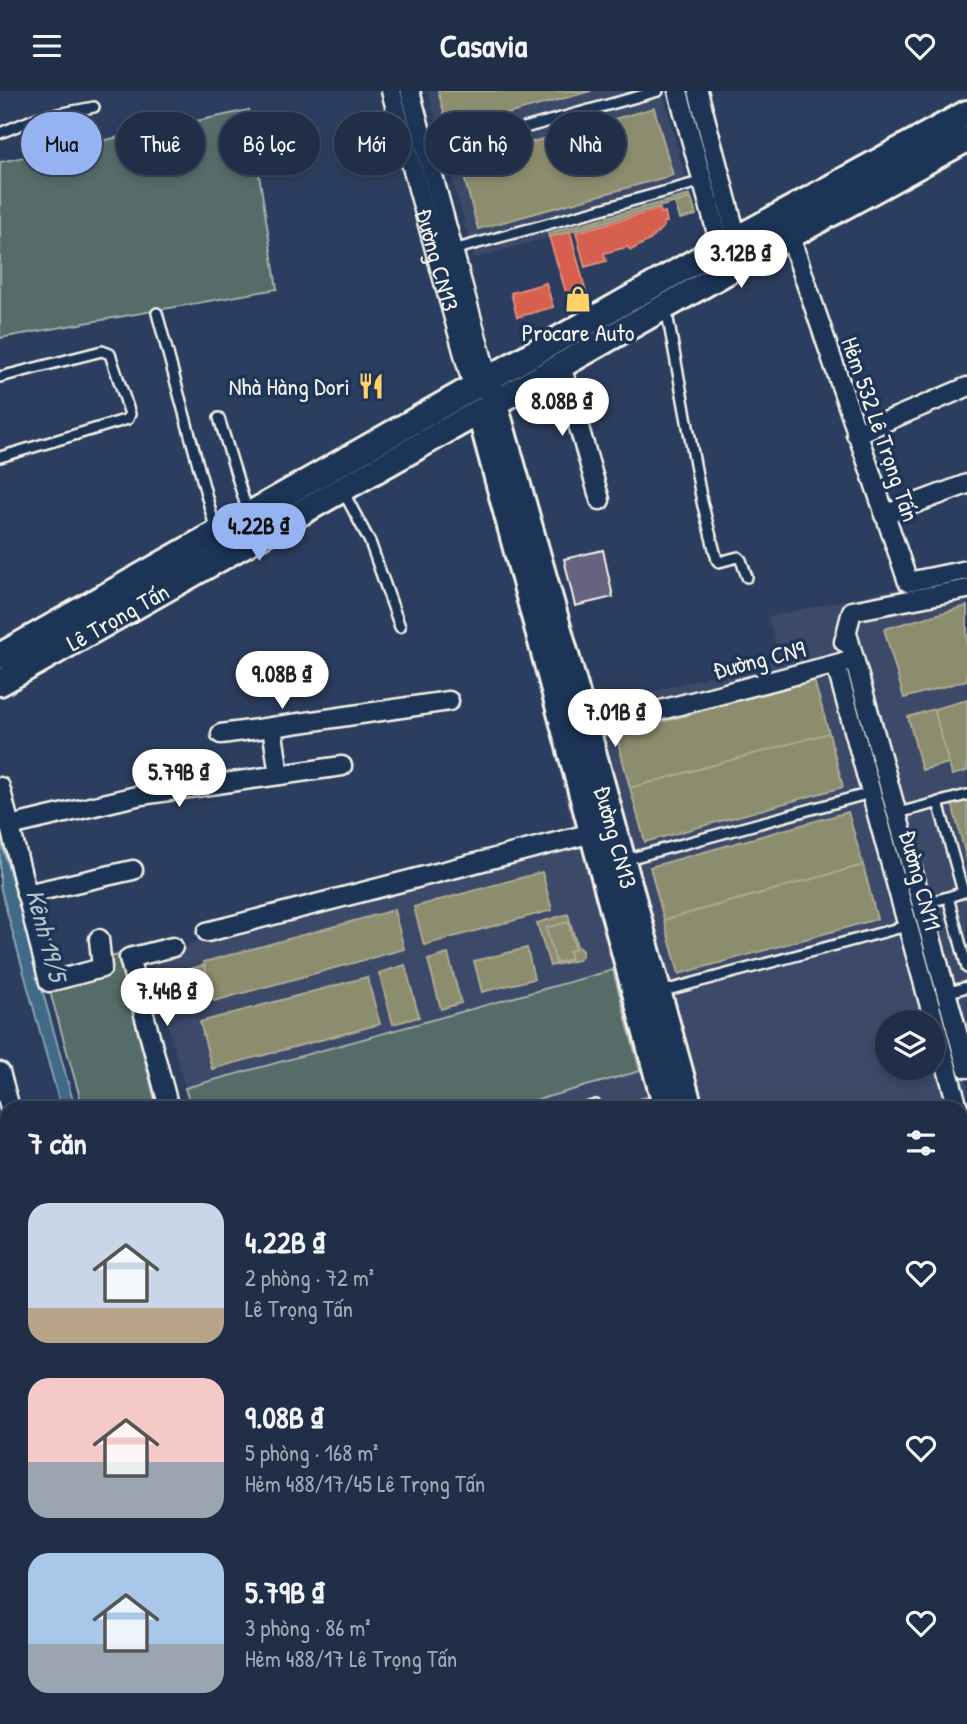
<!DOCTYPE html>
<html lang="vi">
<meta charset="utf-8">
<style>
:root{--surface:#212e47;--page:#2d3a52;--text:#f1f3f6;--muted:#a2a8b4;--line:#3e4a60;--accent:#95b2f1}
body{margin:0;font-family:"Patrick Hand",sans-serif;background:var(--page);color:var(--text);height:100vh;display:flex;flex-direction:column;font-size:26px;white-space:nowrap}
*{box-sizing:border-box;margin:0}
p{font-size:23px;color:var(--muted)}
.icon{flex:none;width:38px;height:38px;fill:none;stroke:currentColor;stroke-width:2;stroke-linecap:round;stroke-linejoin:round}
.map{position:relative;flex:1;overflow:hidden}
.panel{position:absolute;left:0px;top:1010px;width:968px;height:625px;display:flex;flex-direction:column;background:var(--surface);border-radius:21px 21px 0 0;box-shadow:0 4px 10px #0003,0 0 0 2px var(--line)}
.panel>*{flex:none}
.guide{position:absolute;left:21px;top:21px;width:926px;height:63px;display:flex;gap:14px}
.fabs{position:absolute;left:875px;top:919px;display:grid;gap:14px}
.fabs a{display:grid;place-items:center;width:70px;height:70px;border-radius:50%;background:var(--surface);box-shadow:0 4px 10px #0003,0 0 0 2px var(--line);font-size:35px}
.price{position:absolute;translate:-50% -60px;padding:0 16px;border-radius:24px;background:#fff;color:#222;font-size:23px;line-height:46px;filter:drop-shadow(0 2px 4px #0008)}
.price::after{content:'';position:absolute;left:50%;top:42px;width:21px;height:16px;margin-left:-10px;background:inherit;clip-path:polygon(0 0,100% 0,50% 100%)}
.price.selected{background:var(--accent);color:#111}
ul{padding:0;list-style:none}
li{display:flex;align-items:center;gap:21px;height:175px;padding:0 28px}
li span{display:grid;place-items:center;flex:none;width:196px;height:140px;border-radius:21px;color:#555}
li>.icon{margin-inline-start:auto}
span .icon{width:84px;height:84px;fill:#fffc;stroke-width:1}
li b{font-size:30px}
h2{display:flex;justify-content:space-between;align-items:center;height:84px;padding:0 28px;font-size:30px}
.tag{padding:0 24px;border-radius:32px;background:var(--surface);box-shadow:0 4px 10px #0003,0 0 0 2px var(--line);font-size:24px;line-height:63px}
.tag.selected{background:var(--accent);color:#111}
header{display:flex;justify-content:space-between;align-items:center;height:91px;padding:0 28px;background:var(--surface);font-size:32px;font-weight:700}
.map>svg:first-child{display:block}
</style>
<header><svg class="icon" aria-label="menu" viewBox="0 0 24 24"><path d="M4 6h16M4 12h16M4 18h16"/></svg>Casavia<svg class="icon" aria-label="heart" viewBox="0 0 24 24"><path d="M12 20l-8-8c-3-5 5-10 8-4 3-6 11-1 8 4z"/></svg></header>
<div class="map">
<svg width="967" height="1633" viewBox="0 0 967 1633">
<rect width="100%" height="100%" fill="#2c3e5f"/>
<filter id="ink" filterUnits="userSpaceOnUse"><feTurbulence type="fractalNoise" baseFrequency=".0143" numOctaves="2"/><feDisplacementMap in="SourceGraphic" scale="14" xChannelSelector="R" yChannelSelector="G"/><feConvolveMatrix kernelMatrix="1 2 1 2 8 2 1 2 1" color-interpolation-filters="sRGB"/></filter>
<g filter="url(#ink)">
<path fill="#3d4969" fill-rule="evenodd" d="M428 0H662L691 107 474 167Z
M967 482V1633H359L357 1628H961V1017H191L156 893 152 869 200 849 572 736 548 630 779 566 768 526ZM887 931H933V976H887Z"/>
<path fill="#566c68" stroke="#a5aea8" stroke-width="2" d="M249 19 277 198 0 247V71Z
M118 864 157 1017H83L45 883Z
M613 879 640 980 508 1017H191L185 997Z"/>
<path fill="#406b88" stroke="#88a1ae" stroke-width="2" d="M0 747 75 1017H61L0 795Z"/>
<path fill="#d6604d" stroke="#df8c7c" stroke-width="2" d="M660 118 661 122 665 121 667 131 663 132 664 135 650 149 631 159 627 156 604 162 606 170 585 176 576 141Z
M570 140 588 209 570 214 549 146Z
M546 192 553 216 517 226 511 202Z"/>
<path fill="#8c8c6e" stroke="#abaa93" stroke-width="2" d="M438 0H591L449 39Z
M654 17 673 84 478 138 460 71Z
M690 104 691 107 549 146 548 142Z
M691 107 696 124 680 128 675 112Z
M967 515V589L904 607 884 538Z
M814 589 829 642 630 697 616 644Z
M967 609V680L952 684 934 618Z
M934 618 949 672 922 679 908 626Z
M829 642 843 696 645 751 630 697Z
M967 709V769L952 713Z
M848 721 863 774 664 829 650 776Z
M863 774 877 828 679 883 664 829Z
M542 781 552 819 424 854 414 816Z
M394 819 404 858 214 910 204 871Z
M568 823 577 855 582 860V865L578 869 550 875 537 832Z
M568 831 575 858 569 860 571 868 556 872 546 837Z
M527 857 534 888 482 901 474 870Z
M448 863 461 912 441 918 428 869Z
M204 874 213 906 180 915 172 883Z
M405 874 419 926 393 933 379 882Z
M367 886 380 933 212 978 200 931Z
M647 1006 650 1017H616L615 1014Z
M967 1178V1236L961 1238V1180Z
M967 1236V1294L961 1296V1238Z
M967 1324V1382L961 1384V1326Z
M967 1382V1440L961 1442V1384Z
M967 1468V1539L961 1540V1470Z
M967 1580V1633H904L903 1628H961V1582Z
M382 1628H413L415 1633H384Z
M413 1628H566L568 1633H415Z"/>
<path fill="#666381" stroke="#f4f1e8" stroke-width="2" d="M603 459 613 506 575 515 564 468Z"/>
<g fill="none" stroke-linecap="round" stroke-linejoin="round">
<g stroke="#f4f1e8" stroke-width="14">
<path id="lane" d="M0 42 37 27 94 16
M427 64 658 0
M453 159 703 90
M666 217 702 411 717 469 719 471 738 466 741 469 747 486
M157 222 216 440
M0 286 102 260 110 263 130 323 128 328 0 366
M219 327 248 422
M343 400 370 451 400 536
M938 711 963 801
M898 722 967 704
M624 769 874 701
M967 800 948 806 967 877
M922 813 948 806
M660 901 910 834
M946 902 967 896
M586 1017 596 1014 597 1017
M961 1166 967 1164
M961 1312 967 1310
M961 1455 967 1453
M591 1633 611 1628"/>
</g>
<g stroke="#f4f1e8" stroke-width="23">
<g id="street">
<path id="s1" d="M391 0 473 296"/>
<path d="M410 0 488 288"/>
<path d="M678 0 721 157"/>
<path d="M698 0 737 148"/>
<path d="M790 145 908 491 967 479"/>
<path d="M561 274 600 409"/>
<path d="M856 343 967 296"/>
<path d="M884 424 967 393"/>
<path d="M847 542 967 977"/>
<path d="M844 551 852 520 967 498"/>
<path d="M836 574 958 1017"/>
<path d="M272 636 449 610"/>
<path d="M577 641 844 571"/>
<path d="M221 643 272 636 279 684"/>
<path d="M0 696 49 891 102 877 99 848"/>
<path d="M10 735 141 704 342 675"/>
<path d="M26 803 133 779"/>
<path d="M207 841 592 742"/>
<path d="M0 981 10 1017"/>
<path d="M169 1017 129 867 173 856"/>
<path d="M961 1028 967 1050"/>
<path d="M0 1220 7 1218"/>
<path d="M0 1365 7 1364"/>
<path d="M0 1419 7 1417"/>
<path d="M0 1509 7 1507"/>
<path d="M0 1541 7 1540"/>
<path d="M961 1562 967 1561"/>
<path d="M0 1596H7"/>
<path d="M27 1628 29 1633"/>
<path d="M178 1628 179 1633"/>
<path d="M334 1628 336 1633"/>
<path d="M710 1633 729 1628"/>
</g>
</g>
<g stroke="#f4f1e8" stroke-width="30">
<g id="secondary">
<path id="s2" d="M491 299 587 638 690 1017"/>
<path d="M484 338 666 1017"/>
<path d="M0 565 696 170 967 22"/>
<path id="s3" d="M0 592 790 145 967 48"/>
<path d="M832 1628 834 1633"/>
<path d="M856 1628 858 1633"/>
</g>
</g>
<use href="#lane" stroke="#1d3557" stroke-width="9"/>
<use href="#street" stroke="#1d3557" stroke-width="18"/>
<use href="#secondary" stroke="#1d3557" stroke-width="24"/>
</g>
</g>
<defs>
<g id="shop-bare" transform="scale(2.1)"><path d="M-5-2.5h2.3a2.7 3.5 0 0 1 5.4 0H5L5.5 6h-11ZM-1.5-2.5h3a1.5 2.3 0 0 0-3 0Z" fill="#ffd166" stroke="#1d3557" stroke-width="2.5" paint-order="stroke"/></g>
<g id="restaurant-bare" transform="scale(2.1)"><path d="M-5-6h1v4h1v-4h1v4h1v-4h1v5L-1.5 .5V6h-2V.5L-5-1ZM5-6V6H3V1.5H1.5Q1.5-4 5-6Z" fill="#ffd166" stroke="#1d3557" stroke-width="2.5" paint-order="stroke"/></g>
</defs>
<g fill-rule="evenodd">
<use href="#shop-bare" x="578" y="208"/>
<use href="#restaurant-bare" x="371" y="295"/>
</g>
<g text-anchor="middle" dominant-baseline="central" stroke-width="7" stroke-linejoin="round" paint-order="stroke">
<g font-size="24" fill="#f4f1e8" stroke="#1d3557">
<text stroke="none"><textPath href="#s1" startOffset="175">Đường CN13</textPath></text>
<text transform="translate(881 338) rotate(71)">Hẻm 532 Lê Trọng Tấn</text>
<text stroke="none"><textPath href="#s3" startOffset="135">Lê Trọng Tấn</textPath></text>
<text transform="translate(759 568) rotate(-14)">Đường CN9</text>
<text stroke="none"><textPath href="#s2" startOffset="464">Đường CN13</textPath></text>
<text transform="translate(921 789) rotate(75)">Đường CN11</text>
</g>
<g font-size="24" fill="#f4f1e8" stroke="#1d3557">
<text x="578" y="241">Procare Auto</text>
<text x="350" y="295" text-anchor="end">Nhà Hàng Dori</text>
</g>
<g font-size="26" font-style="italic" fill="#b5c2c6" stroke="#1d3557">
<text transform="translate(47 844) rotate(75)">Kênh 19/5</text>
</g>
</g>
</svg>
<div class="fabs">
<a><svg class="icon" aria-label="layers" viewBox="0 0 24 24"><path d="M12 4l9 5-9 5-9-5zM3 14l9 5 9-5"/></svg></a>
</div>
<b class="price" style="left:741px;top:199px">3.12B ₫</b>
<b class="price" style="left:562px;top:347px">8.08B ₫</b>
<b class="price selected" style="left:259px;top:472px">4.22B ₫</b>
<b class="price" style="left:282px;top:620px">9.08B ₫</b>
<b class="price" style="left:615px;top:658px">7.01B ₫</b>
<b class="price" style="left:179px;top:718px">5.79B ₫</b>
<b class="price" style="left:167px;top:937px">7.44B ₫</b>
<div class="guide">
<a class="tag selected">Mua</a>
<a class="tag">Thuê</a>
<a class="tag">Bộ lọc</a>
<a class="tag">Mới</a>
<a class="tag">Căn hộ</a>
<a class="tag">Nhà</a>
</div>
<section class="panel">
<h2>7 căn<svg class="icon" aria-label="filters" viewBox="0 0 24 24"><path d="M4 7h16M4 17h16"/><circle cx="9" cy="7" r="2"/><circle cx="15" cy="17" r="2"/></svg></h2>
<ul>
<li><span style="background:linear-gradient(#c9d6e8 75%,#b9a48a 0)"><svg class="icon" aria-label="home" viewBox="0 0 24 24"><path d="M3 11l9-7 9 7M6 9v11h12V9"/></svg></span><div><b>4.22B ₫</b><p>2 phòng · 72 m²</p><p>Lê Trọng Tấn</p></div><svg class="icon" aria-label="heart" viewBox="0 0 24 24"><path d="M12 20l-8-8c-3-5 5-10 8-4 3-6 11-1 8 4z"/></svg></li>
<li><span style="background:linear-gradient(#f6c9c9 60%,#9aa5b1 0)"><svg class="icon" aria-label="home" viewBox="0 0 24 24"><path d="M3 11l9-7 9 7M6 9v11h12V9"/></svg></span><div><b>9.08B ₫</b><p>5 phòng · 168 m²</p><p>Hẻm 488/17/45 Lê Trọng Tấn</p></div><svg class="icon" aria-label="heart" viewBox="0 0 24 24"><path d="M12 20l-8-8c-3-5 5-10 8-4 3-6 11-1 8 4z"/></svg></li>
<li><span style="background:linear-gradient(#a9c7e8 65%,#9aa5b1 0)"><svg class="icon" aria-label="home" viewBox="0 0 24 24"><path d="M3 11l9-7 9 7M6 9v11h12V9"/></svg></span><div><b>5.79B ₫</b><p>3 phòng · 86 m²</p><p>Hẻm 488/17 Lê Trọng Tấn</p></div><svg class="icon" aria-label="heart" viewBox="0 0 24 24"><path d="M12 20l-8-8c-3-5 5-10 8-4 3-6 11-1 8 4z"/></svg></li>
</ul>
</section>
</div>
